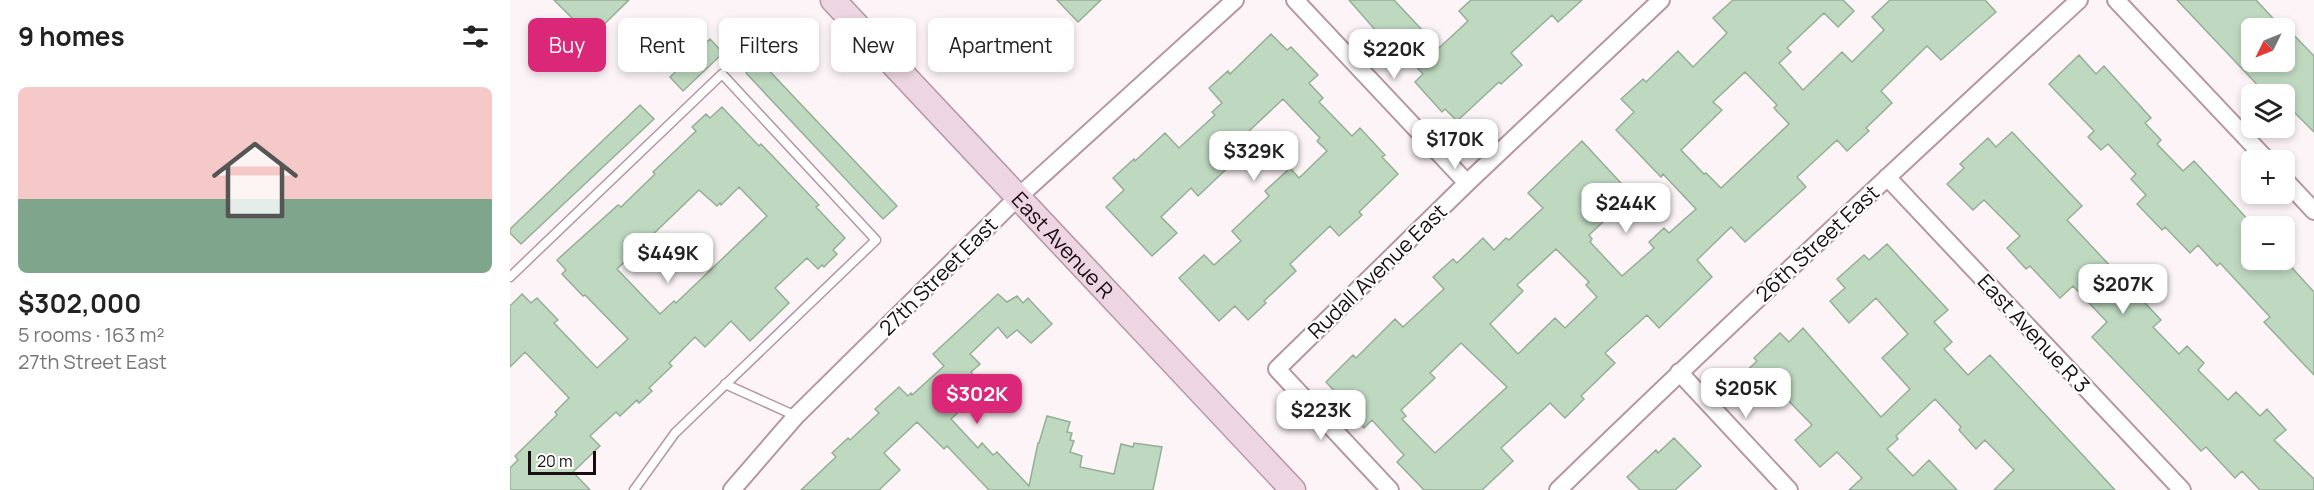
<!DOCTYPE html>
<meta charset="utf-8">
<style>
:root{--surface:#fff;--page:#f6f6f6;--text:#222;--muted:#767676;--line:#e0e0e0;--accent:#db2777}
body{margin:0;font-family:Manrope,sans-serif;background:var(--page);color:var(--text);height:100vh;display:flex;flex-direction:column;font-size:22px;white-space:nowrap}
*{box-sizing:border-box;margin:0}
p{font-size:20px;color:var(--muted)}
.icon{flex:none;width:33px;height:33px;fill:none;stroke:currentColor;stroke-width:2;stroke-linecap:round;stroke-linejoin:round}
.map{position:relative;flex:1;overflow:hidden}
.drawer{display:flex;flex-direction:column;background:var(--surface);width:510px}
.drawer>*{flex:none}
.hud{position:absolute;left:18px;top:18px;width:570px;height:54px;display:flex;gap:12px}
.needle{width:39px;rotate:227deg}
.controls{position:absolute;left:1731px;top:18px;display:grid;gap:12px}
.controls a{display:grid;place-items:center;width:54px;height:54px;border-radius:9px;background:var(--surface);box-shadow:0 3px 9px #0003;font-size:30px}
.scale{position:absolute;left:18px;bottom:15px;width:68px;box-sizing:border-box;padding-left:6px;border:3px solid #190d12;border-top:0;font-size:16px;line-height:21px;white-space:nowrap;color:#190d12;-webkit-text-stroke:4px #fff;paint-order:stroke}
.price{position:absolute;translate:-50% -51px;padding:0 14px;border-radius:12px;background:#fff;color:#222;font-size:20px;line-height:39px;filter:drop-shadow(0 2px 3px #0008)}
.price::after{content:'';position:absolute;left:50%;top:36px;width:18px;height:14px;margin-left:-9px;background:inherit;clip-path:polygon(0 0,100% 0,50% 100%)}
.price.on{background:var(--accent);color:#fff}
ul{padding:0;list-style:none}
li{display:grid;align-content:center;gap:12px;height:318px;padding:0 18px}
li+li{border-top:2px solid var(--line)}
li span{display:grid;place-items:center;height:186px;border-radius:9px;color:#555}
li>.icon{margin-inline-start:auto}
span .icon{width:108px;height:108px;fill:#fffc;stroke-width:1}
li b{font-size:26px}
h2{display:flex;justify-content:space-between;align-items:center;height:72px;padding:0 18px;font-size:26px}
.pill{padding:0 21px;border-radius:9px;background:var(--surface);box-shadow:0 3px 9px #0003;font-size:21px;line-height:54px}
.pill.on{background:var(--accent);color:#fff}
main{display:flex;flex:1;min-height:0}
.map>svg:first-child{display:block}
</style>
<main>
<section class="drawer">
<h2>9 homes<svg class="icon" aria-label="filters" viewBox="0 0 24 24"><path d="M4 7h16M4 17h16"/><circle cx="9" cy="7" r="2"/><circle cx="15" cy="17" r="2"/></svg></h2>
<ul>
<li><span style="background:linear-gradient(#f6c9c9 60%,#7fa58c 0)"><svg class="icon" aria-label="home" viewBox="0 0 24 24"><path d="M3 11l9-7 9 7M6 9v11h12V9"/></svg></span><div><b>$302,000</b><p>5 rooms · 163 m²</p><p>27th Street East</p></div></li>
</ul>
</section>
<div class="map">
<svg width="1804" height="490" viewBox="0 0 1804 490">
<rect width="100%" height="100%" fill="#fcf4f7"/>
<path fill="#bfd9c0" stroke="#95af97" stroke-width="1.5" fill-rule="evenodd" d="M44 0H119L81 37Z
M547 0H591L568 22Z
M839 0H884L929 48 958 21 949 11 961 0H1072L1048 22 1042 15 1001 53 1012 65 991 84 989 82 947 121 935 109 932 112 905 82 913 74 878 36 874 40Z
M1223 0H1333L1344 11 1328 27 1314 13 1277 48 1281 52 1269 63 1293 90 1332 52 1342 62 1374 30 1362 17 1380 0H1475L1486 12 1431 60 1417 46 1371 91 1382 103 1356 128 1359 131 1337 151 1327 140 1287 177 1296 187 1235 242 1221 227 1187 260 1202 277 1149 328 1137 315 1095 353 1105 363 1071 396 1074 399 1055 418 1040 403 991 448 1003 461 972 490H914L887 462 894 455 862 420 854 428 829 400 831 398 816 382 843 355 846 358 885 319 893 327 934 289 923 277 943 259 947 263 973 238 984 250 996 238 999 240 1033 208 1018 193 1072 141 1122 195 1079 235 1082 239 1080 242 1112 276 1144 248 1139 242 1154 228 1159 233 1186 209 1153 174 1151 177 1106 130 1124 112 1111 99 1133 79 1136 82 1168 51 1183 67 1217 33 1203 18ZM1235 72 1267 105 1264 108 1279 124 1211 188 1196 173 1194 174 1171 150 1212 110 1203 102ZM1046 249 1079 282 1076 285 1087 297 1055 328 1045 318 1008 354 980 324 1013 291 1007 285ZM951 343 997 387 925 453 892 419 896 416 891 410 925 378 920 373Z
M1667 0H1746L1772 28H1742V62H1774V31L1777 34 1780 31 1804 56V132L1774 102V94H1756Z
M761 34 777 50 781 47 808 75 799 83 813 98 809 102 842 136 850 128 875 155 872 157 888 174 849 212 852 215 829 236 820 226 780 264 786 271 754 301 756 303 738 320 725 306 709 321 669 278 694 255 704 265 731 241 722 231 759 196 755 191 780 168 789 178 817 151 807 141 810 138 773 99 739 131 747 140 688 196 681 188 651 217 667 233 642 256 596 207 614 190 603 178 624 159 625 161 655 133 669 148 705 115 702 112 712 103 699 88 718 71 720 74Z
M200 39 213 53 173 91 160 77Z
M1569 55 1586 74 1594 66 1641 118 1635 123 1651 140 1647 144 1673 171 1684 161 1742 224V260L1774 259 1804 292V375L1754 322 1760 317 1710 263 1707 266 1688 245 1680 253 1655 227 1652 230 1627 204 1636 195 1621 179 1626 174 1598 144 1591 150 1578 137 1584 131 1539 84Z
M249 60 387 206 373 219 236 73Z
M130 105 144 119 11 244 0 233V229Z
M212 107 249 146 251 144 272 166 309 205 306 207 335 238 323 250 327 254 314 267 312 265 308 269 297 258 265 288 279 303 240 341 221 321 195 347 185 337 159 363 162 366 139 388 142 391 129 403 127 400 110 416 106 412 80 436 90 446 63 472 80 490H0V468L8 460 5 456 47 415 45 412 59 398 15 352 0 367V306L12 294 21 303 27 298 48 320 44 323 87 368 118 339 75 295 73 296 52 274 56 270 47 260 108 205 111 207 145 174 143 172 186 131 182 127 196 114 200 118ZM229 187 257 216 166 303 164 301 150 314 107 269 189 190 207 206 210 203 211 205Z
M1502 132 1572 206 1557 220 1651 320 1643 327 1669 354 1677 346 1694 363 1688 370 1718 400 1726 392 1750 416 1757 409 1776 430 1764 440 1804 479V490H1750L1732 471 1725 478 1696 447 1691 451 1582 337 1597 322 1563 286 1550 298 1520 266 1516 269 1497 248 1510 236 1474 200 1463 210 1437 184 1454 168 1450 164 1478 138 1486 147Z
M1377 244 1438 310 1424 322 1442 342 1434 349 1458 375 1480 355 1605 490H1484L1504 470 1475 440 1466 449 1449 430 1451 427 1425 399 1386 436 1388 439 1377 449 1403 476 1419 460 1447 490H1339L1352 478 1327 452 1310 467 1285 440 1302 425 1270 392 1257 404 1230 377 1247 361 1244 358 1270 333 1279 342 1293 328 1371 417 1400 389 1372 358 1398 334 1366 298 1339 323 1320 301 1335 288 1327 279 1354 255 1359 260Z
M488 294 497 302 507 296 513 303 518 298 542 324 521 343 507 330 497 338 488 327 460 354 470 364 461 372 474 389 441 419 468 448 472 443 483 455 487 452 519 486 528 443H529L537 416 560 422 557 432 562 433 560 440 564 441 560 452 572 456 570 467 604 474 611 444 623 447 624 443 652 447 643 490H479L437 446 434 449 407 422 374 453 390 470 369 490H291L326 457 322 453 338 438 340 440 369 413 365 409 389 387 398 396 401 393 402 395 434 366 423 354Z
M1164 438 1191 466 1165 490H1130L1117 477 1146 450 1148 453Z"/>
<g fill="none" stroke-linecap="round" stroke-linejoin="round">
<g stroke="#b695a4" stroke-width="11">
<path id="lane" d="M0 277 212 74 366 240 165 433 124 490
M215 384 286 416"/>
</g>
<g stroke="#b695a4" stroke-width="20">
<path id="street" d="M785 0 957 183
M1606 0 1757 160
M1377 177 1672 490
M1774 179 1804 211
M1169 372 1279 490
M222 490 286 416 507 198 725 0
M880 490 767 369 957 183 1151 0
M1048 490C1219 324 1394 161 1569 0"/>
</g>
<g stroke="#b695a4" stroke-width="27">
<g id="secondary">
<path id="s1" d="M323 0 783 490"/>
</g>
</g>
<use href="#lane" stroke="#fff" stroke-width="8"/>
<use href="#street" stroke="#fff" stroke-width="16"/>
<use href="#secondary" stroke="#edd6e1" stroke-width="24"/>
</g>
<g text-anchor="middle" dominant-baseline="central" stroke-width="4.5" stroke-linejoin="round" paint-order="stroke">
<g font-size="21" fill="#190d12" stroke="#fff">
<text transform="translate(1307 243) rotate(-43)">26th Street East</text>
<text stroke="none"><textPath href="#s1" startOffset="336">East Avenue R</textPath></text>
<text transform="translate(867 271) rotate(-44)">Rudall Avenue East</text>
<text transform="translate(428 276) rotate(-45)">27th Street East</text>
<text transform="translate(1524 333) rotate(47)">East Avenue R 3</text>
</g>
</g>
</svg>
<div class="controls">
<a><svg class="needle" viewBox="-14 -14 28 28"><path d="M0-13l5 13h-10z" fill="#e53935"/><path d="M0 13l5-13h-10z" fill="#767676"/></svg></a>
<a><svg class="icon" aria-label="layers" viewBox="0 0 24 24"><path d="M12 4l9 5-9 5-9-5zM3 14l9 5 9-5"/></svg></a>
<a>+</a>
<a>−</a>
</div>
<div class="scale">20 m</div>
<b class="price" style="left:884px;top:80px">$220K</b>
<b class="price" style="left:945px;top:170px">$170K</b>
<b class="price" style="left:744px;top:182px">$329K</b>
<b class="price" style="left:1116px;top:234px">$244K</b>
<b class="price" style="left:158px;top:284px">$449K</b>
<b class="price" style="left:1613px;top:315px">$207K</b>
<b class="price" style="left:1236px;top:419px">$205K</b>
<b class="price on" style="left:467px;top:425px">$302K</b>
<b class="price" style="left:811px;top:441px">$223K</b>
<div class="hud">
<a class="pill on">Buy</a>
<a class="pill">Rent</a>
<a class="pill">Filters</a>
<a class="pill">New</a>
<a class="pill">Apartment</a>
</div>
</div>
</main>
